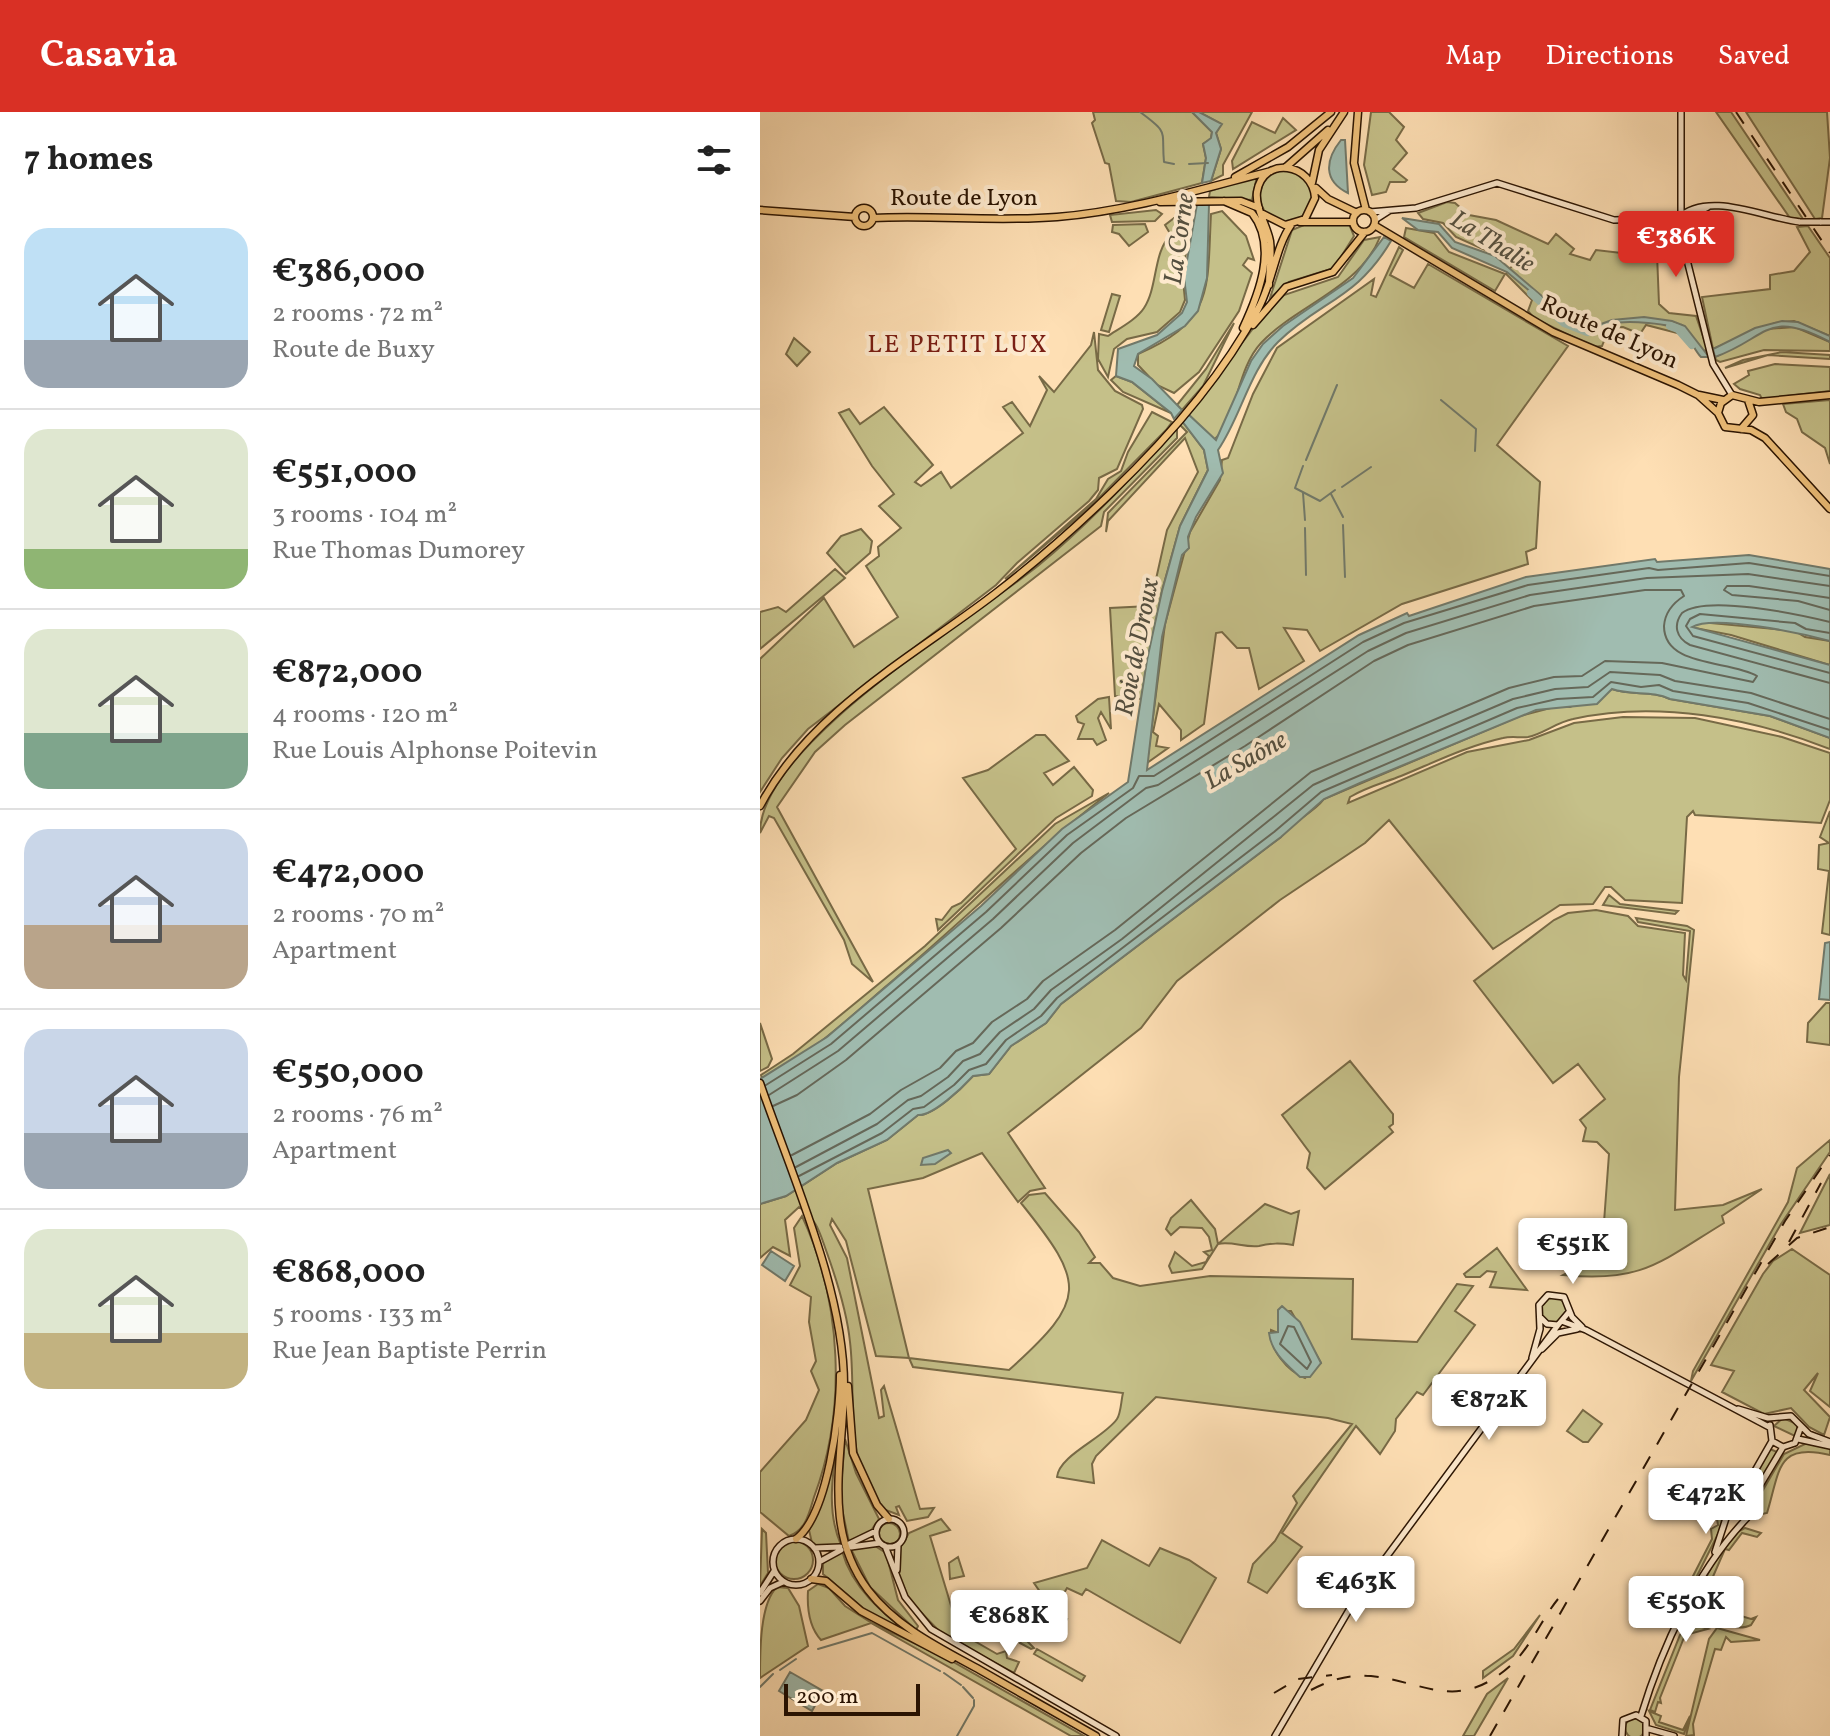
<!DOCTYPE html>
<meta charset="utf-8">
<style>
:root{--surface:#fff;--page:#f6f6f6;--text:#222;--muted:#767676;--line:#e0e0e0;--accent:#d93025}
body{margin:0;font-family:Vollkorn,serif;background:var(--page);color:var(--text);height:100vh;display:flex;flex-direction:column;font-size:30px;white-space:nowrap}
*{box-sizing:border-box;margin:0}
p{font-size:26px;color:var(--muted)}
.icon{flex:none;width:44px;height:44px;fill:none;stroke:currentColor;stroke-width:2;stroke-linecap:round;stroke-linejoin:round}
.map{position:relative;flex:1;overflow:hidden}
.details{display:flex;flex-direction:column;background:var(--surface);width:760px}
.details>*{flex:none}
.scale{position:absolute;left:24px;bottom:20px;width:136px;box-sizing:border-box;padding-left:8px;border:4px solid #2b1402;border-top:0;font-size:22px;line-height:28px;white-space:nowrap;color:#2b1402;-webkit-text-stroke:6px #feeace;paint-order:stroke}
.price{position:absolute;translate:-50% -68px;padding:0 18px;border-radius:8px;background:#fff;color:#222;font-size:26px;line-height:52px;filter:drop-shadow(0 2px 4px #0008)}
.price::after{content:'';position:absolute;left:50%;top:48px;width:24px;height:18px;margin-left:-12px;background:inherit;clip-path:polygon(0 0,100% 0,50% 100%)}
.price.current{background:var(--accent);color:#fff}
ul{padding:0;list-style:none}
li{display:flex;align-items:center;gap:24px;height:200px;padding:0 24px}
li+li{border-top:2px solid var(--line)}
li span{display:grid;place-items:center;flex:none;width:224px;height:160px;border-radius:24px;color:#555}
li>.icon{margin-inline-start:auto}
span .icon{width:96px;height:96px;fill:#fffc;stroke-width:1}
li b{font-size:34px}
h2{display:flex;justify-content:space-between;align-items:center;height:96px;padding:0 24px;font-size:34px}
header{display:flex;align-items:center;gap:48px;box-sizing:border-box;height:112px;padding:0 40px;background:var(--accent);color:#fff}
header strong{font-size:38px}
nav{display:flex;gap:44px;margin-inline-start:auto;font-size:28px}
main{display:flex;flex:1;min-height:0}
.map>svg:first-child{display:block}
</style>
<header>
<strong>Casavia</strong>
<nav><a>Map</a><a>Directions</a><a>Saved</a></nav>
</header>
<main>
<section class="details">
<h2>7 homes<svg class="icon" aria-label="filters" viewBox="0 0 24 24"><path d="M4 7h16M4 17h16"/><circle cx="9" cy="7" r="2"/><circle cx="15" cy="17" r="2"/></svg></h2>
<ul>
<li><span style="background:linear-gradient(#bfe0f5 70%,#9aa5b1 0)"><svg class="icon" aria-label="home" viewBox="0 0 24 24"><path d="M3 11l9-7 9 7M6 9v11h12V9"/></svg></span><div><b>€386,000</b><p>2 rooms · 72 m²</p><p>Route de Buxy</p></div></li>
<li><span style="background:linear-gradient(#dfe7d0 75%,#8fb573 0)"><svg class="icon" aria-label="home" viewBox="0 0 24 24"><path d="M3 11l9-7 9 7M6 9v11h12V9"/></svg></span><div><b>€551,000</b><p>3 rooms · 104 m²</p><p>Rue Thomas Dumorey</p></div></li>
<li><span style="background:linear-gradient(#dfe7d0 65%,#7fa58c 0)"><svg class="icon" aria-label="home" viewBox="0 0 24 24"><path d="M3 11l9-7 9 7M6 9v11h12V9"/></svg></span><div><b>€872,000</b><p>4 rooms · 120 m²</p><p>Rue Louis Alphonse Poitevin</p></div></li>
<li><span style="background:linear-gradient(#c9d6e8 60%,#b9a48a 0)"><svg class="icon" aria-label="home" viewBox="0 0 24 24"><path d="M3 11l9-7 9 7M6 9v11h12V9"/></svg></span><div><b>€472,000</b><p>2 rooms · 70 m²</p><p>Apartment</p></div></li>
<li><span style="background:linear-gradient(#c9d6e8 65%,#9aa5b1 0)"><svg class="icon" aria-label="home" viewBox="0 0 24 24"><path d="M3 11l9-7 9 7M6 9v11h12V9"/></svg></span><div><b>€550,000</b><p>2 rooms · 76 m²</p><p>Apartment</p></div></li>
<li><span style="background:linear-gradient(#dfe7d0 65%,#c2b280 0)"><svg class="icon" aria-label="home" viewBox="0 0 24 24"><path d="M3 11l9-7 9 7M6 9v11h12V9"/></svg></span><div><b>€868,000</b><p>5 rooms · 133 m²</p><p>Rue Jean Baptiste Perrin</p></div></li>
</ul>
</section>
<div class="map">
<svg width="1070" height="1624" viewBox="0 0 1070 1624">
<rect width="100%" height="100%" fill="#fedfb4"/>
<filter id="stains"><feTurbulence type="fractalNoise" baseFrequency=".0025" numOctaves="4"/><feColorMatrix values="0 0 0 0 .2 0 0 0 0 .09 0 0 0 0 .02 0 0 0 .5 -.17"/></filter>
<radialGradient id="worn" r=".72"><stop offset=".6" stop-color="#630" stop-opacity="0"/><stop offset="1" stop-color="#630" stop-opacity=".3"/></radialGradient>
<path fill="#c5c089" stroke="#786a46" stroke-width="2" fill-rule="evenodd" d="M333 0H432L452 20 451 27 443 32 446 46 442 71 371 90 356 89 349 52 345 51 332 11 335 8Z
M439 0H492L463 53V63L451 69 461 37 456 21 461 12Z
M611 0H629L644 15 636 28 647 41 633 57 647 68 645 70H630L626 80 612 83 604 53Z
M956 0H971L1043 107 1030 106Z
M986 0H1067L1070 46 1062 106 1055 107Z
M523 6 536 18 473 57 472 49 492 10 515 21Z
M500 84a26 26 0 1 1 52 0a26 26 0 1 1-52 0Z
M497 64 492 88 449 85 450 79Z
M687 90 695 91 709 103 736 108 788 132 796 122 814 137 810 142 830 148 836 138 870 142 878 150H889V142H897L899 192 909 201 936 204 948 239 941 238 922 214 921 222 886 213 880 222 863 215 849 216 842 234 833 235 774 206 768 199 772 188 746 162 754 151 696 125 683 111 663 107 658 101Z
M431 93 423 168 425 188 420 200 397 220 367 227 354 237 348 265 338 247 339 222 348 224C360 216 377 207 384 196 398 175 393 139 411 123L405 113Z
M396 98 402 102 395 109 352 110 350 103Z
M462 99 486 124 494 148 488 146 483 153 492 161 479 199 439 260 414 281 397 273 378 253V242C455 209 447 176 451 102Z
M385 112 388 120 369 134 359 122 352 120 353 113Z
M589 112 594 124 574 156 529 170 510 186 532 118 544 113Z
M1048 114 1070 146V224L1034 209 1015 211 953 237 942 185 1010 177V163L1034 159 1050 140 1037 115Z
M646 116 674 121 689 140 745 162 735 179 644 125Z
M620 125C600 176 537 193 501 231 476 258 478 306 454 328L428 302 498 210 524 183 578 165 604 128Z
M639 135 643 138 630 163 654 176 668 152 808 234 737 333 780 370 776 436 766 440 768 452 642 492 560 539 547 518 524 516 544 549 499 577 489 536H477L462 520 456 521 444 612 421 628V618L399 592 393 620 398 624 396 634 408 636 387 651 405 512 430 420 460 368 462 348 468 346 493 282 517 236 614 167 611 183 616 185Z
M352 182 360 184 349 220 341 218Z
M474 211 443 274 422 298 417 293 446 257Z
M1035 215 1070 230V239L1004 238 960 250 956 248 955 245 1007 217Z
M334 220 338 258 355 279 382 293 383 297 357 357 339 366 338 378 329 389 257 451 236 473 48 617 22 646 0 680V547L64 486 94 535 138 505 106 454 119 444 118 435 141 416 119 394 134 382 112 354 79 301 89 297 100 312 124 295 173 353 155 370 161 374 181 360 191 376 263 321 243 295 252 290 270 314 287 278 279 264 294 280 331 233Z
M34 226 50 240 37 254 26 242Z
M1022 240 1070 243V247L1008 243 965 256 983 248Z
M1015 252 1070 255V279L1002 287 1000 283 980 277 974 272 989 263 988 259Z
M356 264 372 270 411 301 363 280 351 268Z
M1070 288V352L1065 336 1042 320 1037 307 1026 300 1023 292Z
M392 300 412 310 406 318 330 395 245 467 336 387 348 367 361 359 368 340Z
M422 309 444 338 448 358 420 414 402 479 382 587 355 584 350 496 390 494 407 418 438 360 425 326 348 409 346 420 348 401 427 320 420 313Z
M417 315V326L344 400 341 414 85 613 55 640 17 695 113 870 92 852 84 828 14 706 9 704 0 721C0 632 211 508 279 453 329 412 374 364 417 315Z
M101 417 112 429 110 441 86 462 67 441 81 424Z
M75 457 85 466 0 537V500L18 495 26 500Z
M940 510 1035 519 1045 525 1070 529V553L971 523 930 515Z
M852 577C872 584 892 578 910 587L1010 604 1070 626V637C991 606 897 588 813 607 797 610 783 622 768 625 760 626 751 624 743 626 707 634 675 650 641 664 623 671 607 675 590 685L588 691 707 640 769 628 814 611 863 605 935 606 1022 625 1070 641V688L1061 711 935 703 933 699 927 705 922 791 865 788 851 775H845L833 792 800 793 733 837 629 708 605 731 520 788 417 869 381 916 248 1021 285 1076 270 1079 258 1090 222 1041 163 1066 108 1077 149 1246 249 1258C328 1187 326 1172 261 1091L269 1083 285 1081 319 1120 335 1145 329 1151H340L353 1166 380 1174 450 1164 593 1167 592 1227 657 1230 697 1172 713 1174 695 1199 715 1213 663 1283 657 1280 636 1307 635 1319 620 1342 596 1314 522 1421 542 1435 507 1481 488 1470 493 1452 515 1429 537 1391 533 1384 592 1312 568 1306 396 1285 336 1344 332 1352 334 1371 297 1365C299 1343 344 1326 357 1307 361 1301 361 1289 363 1281L153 1255 149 1246 116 1244 86 1129 72 1107 70 1113 87 1146 119 1306 124 1304 121 1278 124 1274 160 1397 174 1396 168 1405 147 1409 139 1394 136 1395 139 1403 123 1397C82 1348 97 1288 90 1230 87 1200 77 1169 67 1141 59 1119 58 1109 39 1095L25 1108 30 1144 13 1135 0 1146V1092L26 1084 77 1051 127 1028 158 1003C173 1004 202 976 213 964L229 962 251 934 286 911 301 892 521 725C532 708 552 703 564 687L760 604 798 594 810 595ZM518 1199H531L561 1251 545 1266C527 1259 509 1237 511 1218L518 1221Z
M349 585 351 617 341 600 338 606 346 628 337 633 333 627H318L324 612 318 610 316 604 338 587Z
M276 623H285L309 649 284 661 293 673 314 655 333 678 332 684 296 706 178 818 176 807 182 808 192 795 201 791 256 737 203 666 228 658Z
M349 681C271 741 200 812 124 876 86 909 48 945 2 966L1 963 33 942 165 834 295 712Z
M1070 699V823L1062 821 1069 759 1058 757 1059 733 1069 731 1060 725Z
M849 783 860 792 918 799 915 802 843 793Z
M836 798 868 804 878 814 925 821 923 863 926 868 930 819 878 810 876 806 927 814 934 818 919 965 915 1098 963 1093 1002 1077 962 1104 964 1111C900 1150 882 1171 803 1163L815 1157 832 1139 825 1130 843 1124 849 1042 837 1030 823 1029 826 1016 820 1008 845 987 818 952 793 971 714 869 794 808 808 801Z
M1066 891H1070V933L1047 930 1048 911Z
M0 911 12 947 8 955 0 959Z
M590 949 633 1002V1012L629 1015 633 1020 565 1077 547 1056 550 1041 522 1003Z
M1070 1028V1040L1021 1112 931 1269 933 1259 1028 1090 1037 1056Z
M1070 1062V1113L1040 1121Z
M431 1088 455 1117 458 1132 505 1092 531 1102 539 1099 533 1133C519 1131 512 1131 499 1134 485 1136 472 1129 458 1132L442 1157 412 1161 409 1154 415 1140 432 1154 446 1150 449 1144 444 1140 452 1138 449 1125 442 1116 420 1115 411 1123 406 1117 411 1106Z
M42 1104C82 1190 87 1297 54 1385 49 1401 46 1418 29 1424L0 1400V1360L46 1308 59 1278 51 1259 56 1249 49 1210 51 1185 30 1173 40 1154 34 1116Z
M737 1136 767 1178 730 1175 736 1160 727 1159 720 1165H706L704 1162Z
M1032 1137 1070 1163V1295L1050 1279 1058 1261 1044 1278 1070 1305 1064 1323 1049 1315 1031 1296 1004 1302 962 1280 974 1259 951 1253 1003 1162 1013 1149Z
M780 1198a13 13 0 1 1 26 0a13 13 0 1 1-26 0Z
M823 1298 842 1312 828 1330H823L807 1319Z
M1023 1306 1037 1312V1325L1014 1314Z
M78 1320C74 1357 65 1397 81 1433L59 1436 52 1431 49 1418Z
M85 1327 96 1361 119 1407 108 1423 89 1430 80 1387Z
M1047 1331 1070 1336V1343C1016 1330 1020 1359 1007 1401L997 1403 993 1395 1024 1342Z
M1010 1337 1017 1340 990 1389 983 1385Z
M948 1391 961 1401 962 1414 934 1470 931 1468 952 1427 951 1417 958 1413 956 1401 946 1395Z
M181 1407 190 1418 170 1424 199 1520 237 1542 246 1539 247 1546 259 1550 254 1561 183 1523 147 1486 138 1460 140 1436 149 1421Z
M118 1422a11 11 0 1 1 22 0a11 11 0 1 1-22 0Z
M985 1416 1001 1421 997 1425 982 1421 969 1438 965 1437 941 1492 991 1507 996 1505 991 1513C976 1521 938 1508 933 1492 945 1470 961 1425 985 1416Z
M2 1417 6 1421 8 1461 0 1474Z
M342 1428 389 1454 400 1436 429 1448 456 1466 420 1531 326 1477 322 1483 307 1476 300 1488 282 1489 285 1487 274 1471 327 1456Z
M15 1448a19 19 0 1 1 38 0a19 19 0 1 1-38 0Z
M115 1434 126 1441 138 1488 158 1514 156 1518 110 1475 91 1437Z
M82 1439C92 1476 123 1502 152 1523L107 1500 63 1462V1449Z
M198 1445 204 1464 190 1467 189 1451Z
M58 1472 69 1476 85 1494 112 1511 188 1547 324 1624H311L111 1511 61 1528C49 1515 47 1496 48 1479Z
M17 1475 28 1476 39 1494 48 1534 0 1566C0 1538 0 1491 17 1475Z
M281 1496 307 1507 305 1511 285 1500 268 1530 274 1536 271 1537 260 1531Z
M780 1503 753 1544 723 1566V1559L754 1537Z
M936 1513 948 1517 925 1523 900 1586 901 1591 898 1590 895 1600 890 1598 920 1523Z
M957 1516 1000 1528 971 1530 966 1525 961 1538 955 1537 933 1612 934 1623 926 1624 949 1527Z
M277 1537 325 1564 322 1569 274 1542Z
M748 1566 714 1624H703L727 1582Z
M889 1599 901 1604 899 1610 923 1618 930 1604 924 1622 896 1613Z
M865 1616a10 10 0 1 1 20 0a10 10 0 1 1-20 0Z"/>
<path fill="#a0bcb0" stroke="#71796a" stroke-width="2" d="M432 0H439L462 12 456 21 461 37 451 69 442 71 446 46 443 32 451 26 452 20Z
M581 28H585L588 81C563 69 565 48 581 28Z
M437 92H449L447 166 438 199 425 214 378 242 374 254 392 267 422 298 414 307 411 301 372 270 356 264 358 237 397 223 422 201 427 190 424 165Z
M642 106 679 112 695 130 735 144 817 214 830 216 852 208 884 205 912 209 925 214 949 245H941C934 238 930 225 922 219 912 211 865 208 852 212 838 217 833 223 816 218L747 160 692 136 678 120 658 118Z
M624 125 631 129C596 188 561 188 518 230 489 259 481 305 458 338L463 361 436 405 428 425 429 436 422 443 402 525 387 658 599 523 647 501 649 504 766 465 895 447 897 450 989 443 1070 457V529C1044 522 954 502 932 515L1070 553V626L1010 604 910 587C892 578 872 584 852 577L837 592 776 598 600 671 564 687 521 725 301 892 286 911 251 934 229 962 213 964C202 976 173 1004 158 1003L127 1028 77 1051 26 1084 0 1092V967L67 925 221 794 302 717 368 670 387 548 402 479 420 414 448 358 444 338 422 309 428 302 456 328 491 249 503 232 523 214 593 166Z
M1022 209 1038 210 1070 224V230C1006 196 1008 226 955 245L953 237 995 216Z
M1070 830V888L1059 887 1065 831Z
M188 1038 191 1041 175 1052 161 1053 163 1046Z
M11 1139 34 1154 25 1169 2 1153Z
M522 1194 540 1210 561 1251 550 1265H540C526 1252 511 1240 509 1221L518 1220V1198Z
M30 1560 63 1579 52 1599 19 1579Z"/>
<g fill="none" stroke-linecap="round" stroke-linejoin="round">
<path stroke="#666859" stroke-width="2" d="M1070 486 989 474H967L964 478 972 483 1038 489 1070 498
M1070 510C1041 503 946 482 922 501 913 513 916 526 930 533L1070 571
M1070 521 1046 517 1035 511 940 502 930 507 926 514 933 524 1070 561
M6 973 71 932 226 800 307 723 373 676 379 664H394L603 530 644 511 768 473 889 456 898 458 989 451 1070 464
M9 983 78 939 233 807 313 731 386 676 398 673 608 539 646 521 770 483 887 466 988 462 1070 474
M13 994 37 983 86 948 241 816 321 741 366 706 485 634 614 549 648 533 774 494 885 478H921L924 484C913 491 905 500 904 514 904 556 971 548 997 564L993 570 902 551 845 549 822 564 794 565 749 576 551 660 355 818 283 869 267 887 232 910 213 931 196 939 180 956 141 978 110 1002 32 1043
M36 1055 117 1012 148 988 161 984 188 965 203 949 220 942 240 920 274 897 291 878 362 827 553 673 593 655 753 587 795 577 828 575 850 560 900 563 915 569 991 581 1070 607
M39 1064 122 1021 153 997 164 995 194 973 209 958 226 952 246 928 281 904 297 886 514 720 561 680 757 596 797 587 833 585 851 570 881 575 899 573 913 579 988 591 1070 618
M528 1214 534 1215 551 1250 547 1257 520 1232Z"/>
<path stroke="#71796a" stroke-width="2" d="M380 0C410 22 401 18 404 50L414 52
M429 52 448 51
M681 288 716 317 715 339
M546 348 577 273
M543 354 535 376 560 389 575 378
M582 375 611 355
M543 381 545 408
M571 382 583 405
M583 413 585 465
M545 416 546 463
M58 1537 112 1521 180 1559
M20 1558 36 1547
M184 1561 201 1573
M0 1575 13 1562
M203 1575 213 1586
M197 1624 214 1594V1588"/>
<path stroke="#a0bcb0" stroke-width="8" d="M771 181 804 211 827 220
M910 214 918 217 932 233"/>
<g stroke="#2b1402" stroke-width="8">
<path id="secondary" d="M921 0V124L953 252 972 283
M610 100 656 96 737 71 854 108 927 106 948 95
M918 106C949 78 1004 106 1040 110
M615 108 629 99
M1060 110H1070
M781 1206 787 1212 798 1213 809 1200
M804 1210 826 1218 1009 1315
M782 1237 798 1221 817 1217
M772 1246 780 1217 779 1193 788 1183 804 1185 812 1205 822 1215
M978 1297 1008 1306 1031 1304 1049 1322 1070 1330
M1010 1313 1012 1329 1023 1335 1035 1331 1040 1317
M1038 1327 1070 1334
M116 1421a14 14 0 1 1 28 0a14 14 0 1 1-28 0Z
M13 1450a23 23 0 1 1 46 0a23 23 0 1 1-46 0Z
M89 1432 116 1419
M125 1434 145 1485 171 1517 356 1624
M91 1435 120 1431
M54 1436 80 1435
M955 1440 969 1397 976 1392 1012 1329
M59 1450 81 1438
M137 1458 138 1433
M0 1481 14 1459
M0 1489 10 1476 23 1470
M881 1604C902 1535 937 1458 987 1406L986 1397 1023 1335
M889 1617 914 1624
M515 1624 596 1486 798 1213
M862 1624 863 1608 876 1603 886 1609V1624"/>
</g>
<g stroke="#2b1402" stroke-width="9">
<path id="primary" d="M598 0 594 51 606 98
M526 55 568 18
M475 65 528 35 571 0
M552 71 559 38 584 0
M556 76 568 87 597 101
M464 89 492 101C518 134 499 182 483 216
M400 90 481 89 499 96
M95 105a9 9 0 1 1 18 0a9 9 0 1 1-18 0Z
M0 98 95 105
M593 109a11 11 0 1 1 22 0a11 11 0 1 1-22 0Z
M503 102 525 113 545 107 555 86C553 51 503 43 497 80 495 96 507 113 510 129 512 144 509 158 509 173
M113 106C174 103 236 110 297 105 370 99 441 77 511 59
M540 110H593
M614 113 793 220 918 273 938 283 958 301
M493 213 526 175 573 160 605 120
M939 283 963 288
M1070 283 999 290 972 283 961 291 958 301 965 315 991 318 1005 326 1070 397
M981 317 993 303 988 288
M0 694C50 599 154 544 236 481 276 450 314 417 351 381 406 328 462 265 498 197 513 170 515 136 531 113
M0 971C31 1062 84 1177 84 1273 84 1345 61 1415 108 1478 136 1515 180 1536 220 1558 259 1580 297 1602 336 1624
M88 1274 93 1341 117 1393 129 1407
M36 1427C68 1403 80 1302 80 1263
M51 1467 66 1469 101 1499 192 1547"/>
</g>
<use href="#secondary" stroke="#feeace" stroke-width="5"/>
<use href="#primary" stroke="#efc07a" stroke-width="6"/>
<path stroke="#2b1402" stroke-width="2" stroke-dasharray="14 14" stroke-linecap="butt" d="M976 0 1070 141
M1029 1130 1061 1071
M1008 1152 1037 1126 1070 1115
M551 1578C570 1568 589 1562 611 1564 666 1570 698 1601 751 1553 771 1535 781 1508 798 1487
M514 1581 538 1567 572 1563
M730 1624 1025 1109 1070 1043"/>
<g stroke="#2b1402" stroke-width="8" stroke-linecap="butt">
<path id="secondary-bridge" d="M1040 110H1060"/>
</g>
<use href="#secondary-bridge" stroke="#feeace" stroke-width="5"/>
</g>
<g text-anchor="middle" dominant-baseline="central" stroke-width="8" stroke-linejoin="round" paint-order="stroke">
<g font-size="24" fill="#2b1402" stroke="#feeace">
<text x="204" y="87">Route de Lyon</text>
<text transform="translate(849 221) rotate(24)">Route de Lyon</text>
</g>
<g font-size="26" font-style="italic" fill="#544f3f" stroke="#feeace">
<text transform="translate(420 127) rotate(-82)">La Corne</text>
<text transform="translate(732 130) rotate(32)">La Thalie</text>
<text transform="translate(378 535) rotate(-79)">Roie de Droux</text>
<text transform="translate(486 649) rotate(-30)">La Saône</text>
</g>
<g font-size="26" letter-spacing="2" fill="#7a1f14" stroke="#feeace">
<text x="198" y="233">LE PETIT LUX</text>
</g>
</g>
<rect width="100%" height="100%" filter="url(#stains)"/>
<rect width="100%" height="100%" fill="url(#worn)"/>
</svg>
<div class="scale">200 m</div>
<b class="price current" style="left:916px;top:167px">€386K</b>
<b class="price" style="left:813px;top:1174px">€551K</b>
<b class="price" style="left:729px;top:1330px">€872K</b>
<b class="price" style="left:946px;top:1424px">€472K</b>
<b class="price" style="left:596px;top:1512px">€463K</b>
<b class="price" style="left:926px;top:1532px">€550K</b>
<b class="price" style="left:249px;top:1546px">€868K</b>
</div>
</main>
